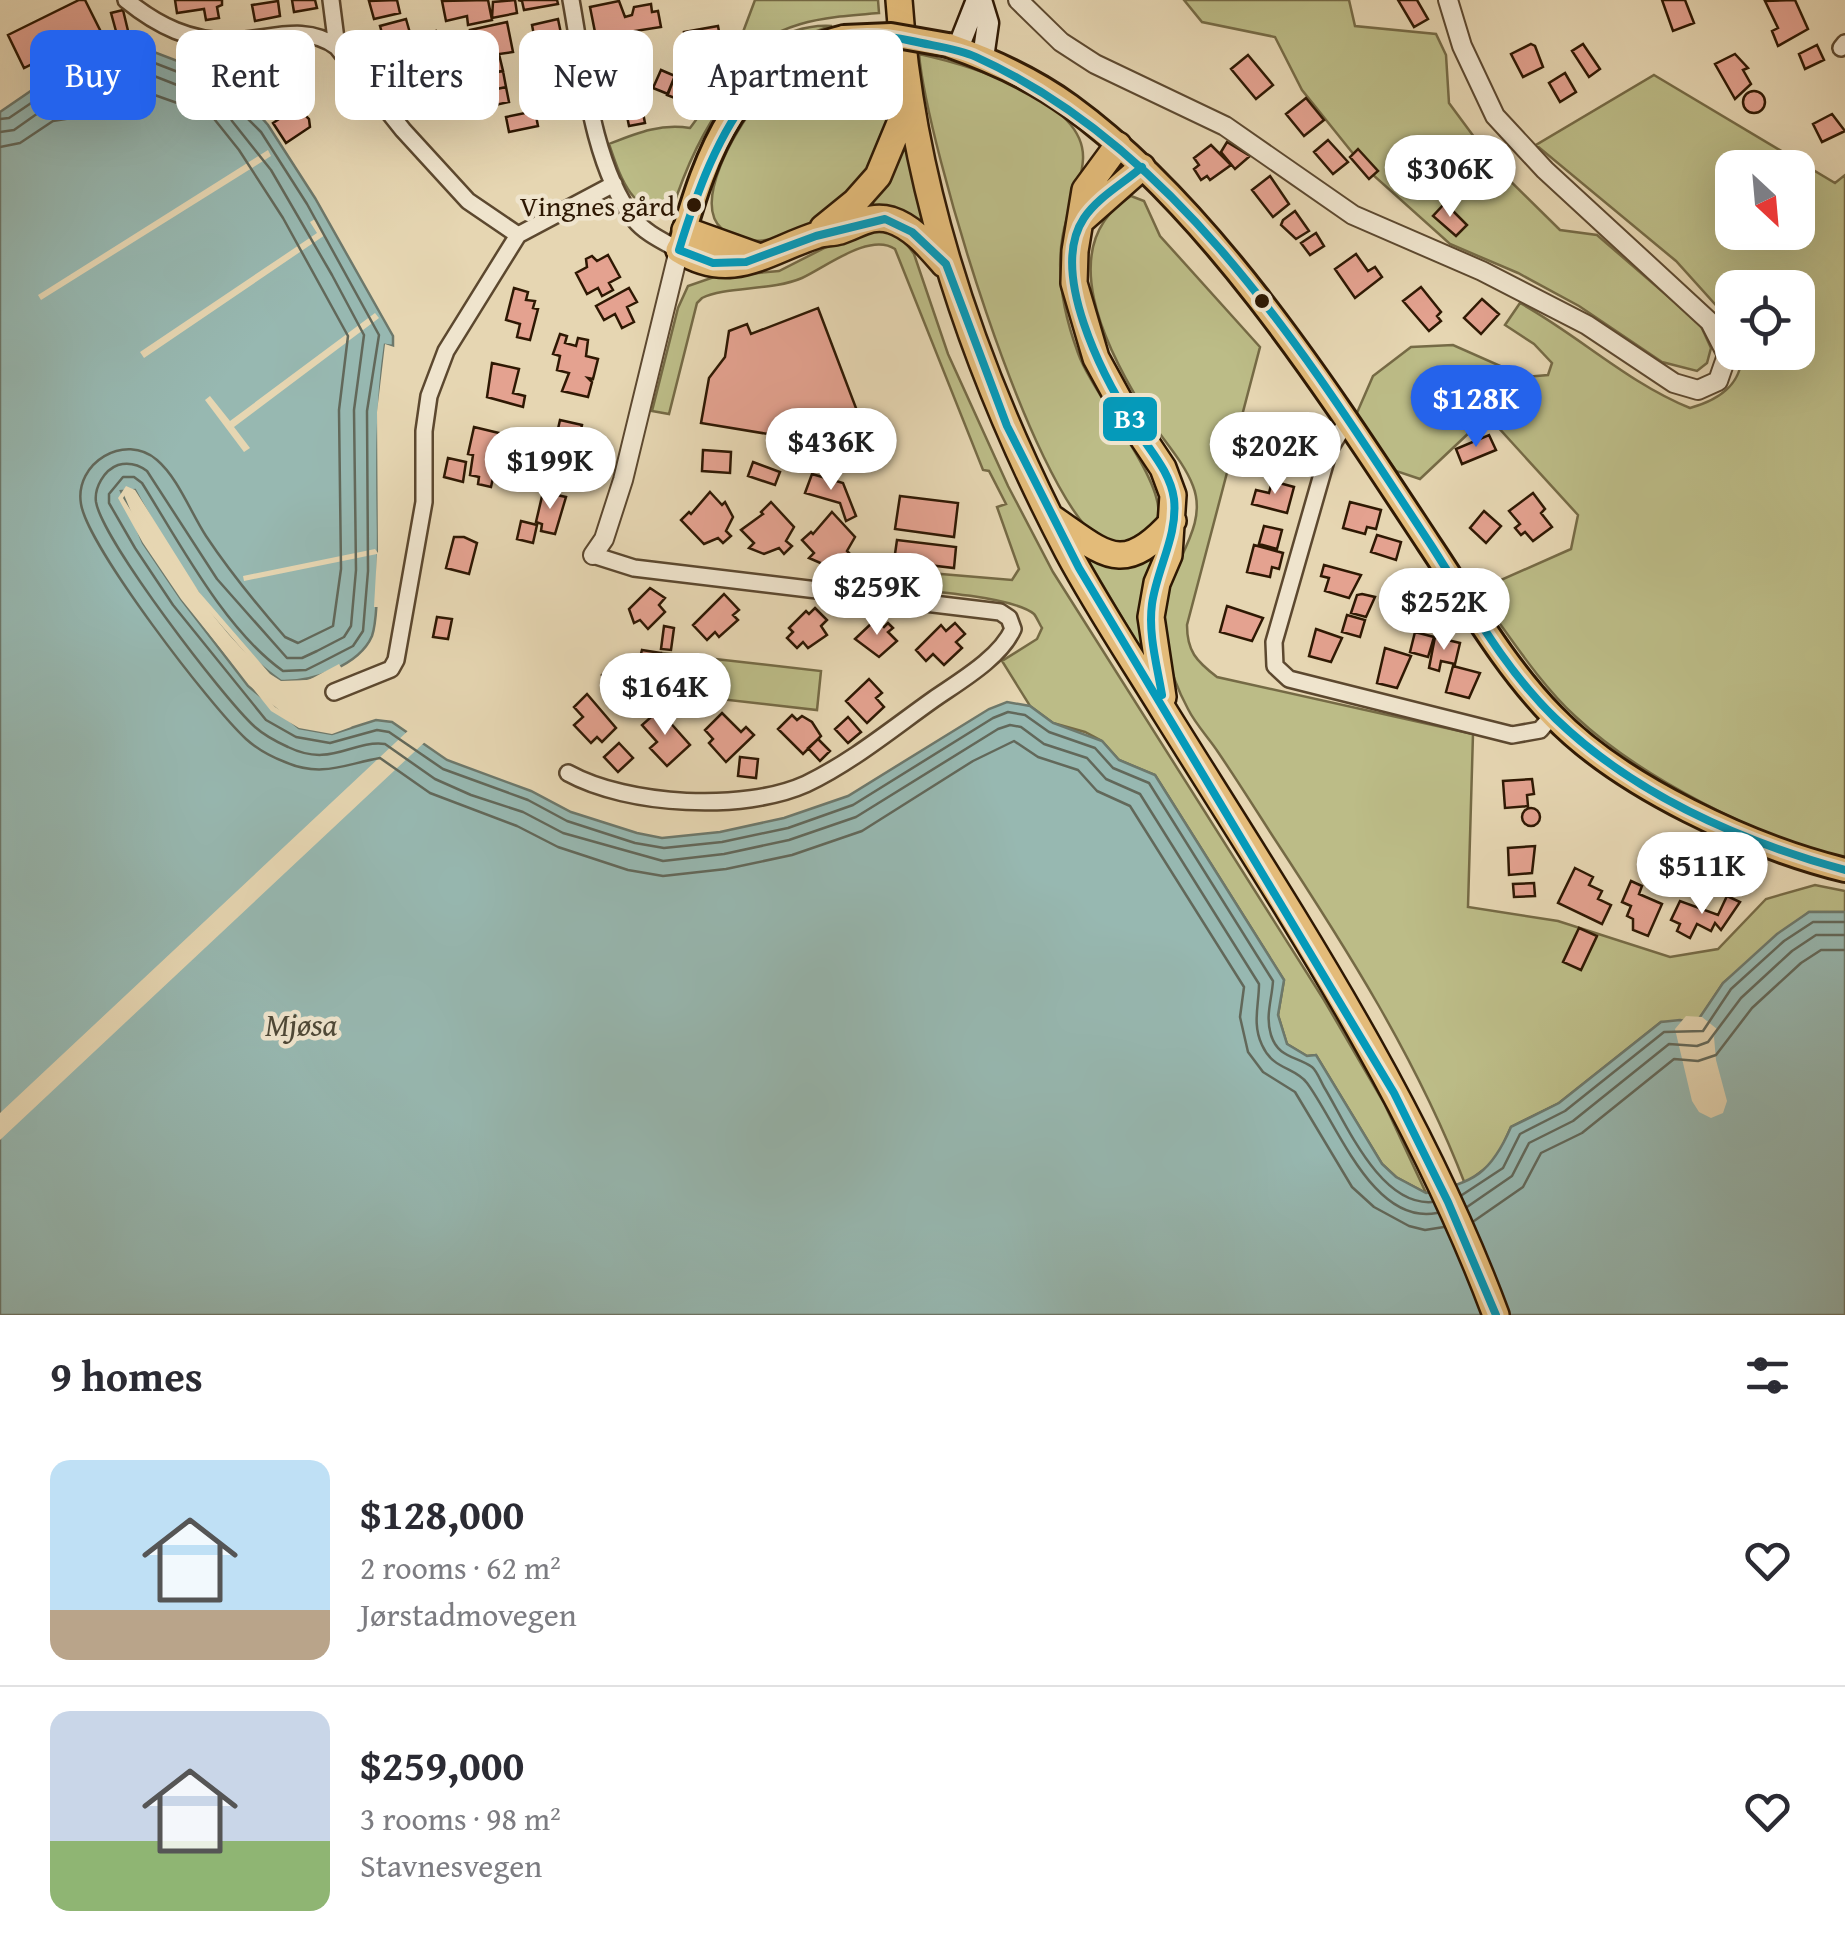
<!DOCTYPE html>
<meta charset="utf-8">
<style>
:root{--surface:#fff;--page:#f7f7f7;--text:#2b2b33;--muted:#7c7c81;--line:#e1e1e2;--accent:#2563eb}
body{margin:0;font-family:"Gentium Book Plus",serif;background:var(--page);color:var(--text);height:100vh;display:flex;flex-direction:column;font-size:38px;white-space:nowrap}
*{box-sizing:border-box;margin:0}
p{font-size:32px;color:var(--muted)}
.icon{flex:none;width:55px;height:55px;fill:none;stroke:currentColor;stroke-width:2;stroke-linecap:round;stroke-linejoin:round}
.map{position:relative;height:1315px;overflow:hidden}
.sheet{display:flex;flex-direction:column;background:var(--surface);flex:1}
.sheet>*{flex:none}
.guide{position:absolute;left:30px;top:30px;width:1000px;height:90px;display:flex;gap:20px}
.needle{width:65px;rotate:154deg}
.buttons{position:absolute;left:1715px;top:150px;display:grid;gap:20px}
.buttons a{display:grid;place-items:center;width:100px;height:100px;border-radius:20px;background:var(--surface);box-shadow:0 10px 40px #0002;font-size:50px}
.price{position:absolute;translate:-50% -85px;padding:0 22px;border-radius:35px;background:#fff;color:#222;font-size:32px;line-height:65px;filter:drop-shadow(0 2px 5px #0008)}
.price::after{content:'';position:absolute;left:50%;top:60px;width:30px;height:22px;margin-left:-15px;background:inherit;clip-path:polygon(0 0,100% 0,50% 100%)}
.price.selected{background:var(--accent);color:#fff}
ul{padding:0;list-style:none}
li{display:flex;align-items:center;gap:30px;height:250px;padding:0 50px}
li+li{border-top:2px solid var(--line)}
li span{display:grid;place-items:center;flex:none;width:280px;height:200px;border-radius:20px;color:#555}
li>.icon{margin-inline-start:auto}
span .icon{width:120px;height:120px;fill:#fffc;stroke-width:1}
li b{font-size:42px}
h2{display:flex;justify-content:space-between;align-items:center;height:120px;padding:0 50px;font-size:42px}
.chip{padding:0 35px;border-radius:20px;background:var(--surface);box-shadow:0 10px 40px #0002;font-size:35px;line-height:90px}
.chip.selected{background:var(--accent);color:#fff}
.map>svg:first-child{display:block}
</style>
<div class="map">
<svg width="1845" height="1315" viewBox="0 0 1845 1315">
<rect width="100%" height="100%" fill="#e6d6b2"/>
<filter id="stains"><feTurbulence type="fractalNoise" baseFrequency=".002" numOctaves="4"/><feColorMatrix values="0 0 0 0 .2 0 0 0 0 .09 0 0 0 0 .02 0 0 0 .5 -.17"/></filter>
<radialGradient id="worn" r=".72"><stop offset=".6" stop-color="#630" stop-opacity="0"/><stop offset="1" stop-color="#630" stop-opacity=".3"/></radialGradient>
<path fill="#bcbc87" stroke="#756a45" stroke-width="2.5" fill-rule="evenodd" d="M755 0H878L879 13C816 18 780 21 731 64Z
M1184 0H1349L1355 26 1436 34 1446 55 1449 103 1497 168 1560 230 1597 235 1700 324 1711 348 1707 363 1697 371 1662 362 1579 306 1518 273 1450 244 1363 166 1302 90 1275 37 1202 22Z
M832 26C742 52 698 128 671 213 631 214 620 176 609 144 637 133 661 123 690 128 725 81 767 22 832 26Z
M885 50C891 89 891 135 871 170 848 208 764 266 722 229 692 203 736 129 756 105 768 90 786 77 803 67 829 53 855 51 885 50Z
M919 54C965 64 1086 99 1083 159 1082 179 1073 199 1067 218 1053 263 1062 310 1078 353 1092 393 1165 481 1158 516 1156 529 1146 537 1137 547 1126 545 1108 546 1100 540 1030 491 927 144 919 54Z
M1654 75 1835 183 1845 175V860C1759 837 1641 778 1576 717 1537 681 1508 633 1476 591L1571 549 1578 515 1495 424 1472 430 1420 479 1396 471 1356 415 1373 376 1411 347 1453 345 1525 377 1548 375 1552 363 1534 344 1505 325 1520 303C1578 335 1628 383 1690 408 1719 400 1742 385 1742 353L1798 352V288H1732V323L1676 261 1536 145ZM1732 168H1798V232H1732Z
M905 141 907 147 925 231 865 210Z
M1131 196 1144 201 1160 236 1260 347 1187 625C1187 651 1196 661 1217 677L1473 734 1468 907 1558 921 1670 957 1718 949 1766 899 1815 885 1845 891V912H1809L1723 983 1696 1024 1661 1022 1559 1103 1511 1127 1496 1160 1465 1184C1417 1059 1345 946 1272 835 1254 807 1237 780 1218 752 1209 738 1196 725 1188 709 1169 674 1158 632 1167 593 1175 559 1208 524 1193 486 1183 459 1158 435 1144 410 1107 350 1052 245 1131 196Z
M889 230 903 239 914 254 948 354 1008 486 1053 572 1324 1000 1384 1103 1426 1193 1396 1177 1382 1164 1316 1055 1307 1056 1287 1044 1278 1015 1284 980 1155 775 1119 760 1102 741 1085 732 1053 723 1030 706 1002 661 1037 639 1042 628C1040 625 1036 616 1034 614 1012 595 904 589 872 586L869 568 1012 580 1019 569 997 507 1006 504 989 471 983 470 895 249C870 232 826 267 802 278 772 291 725 286 702 298L697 303 669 414 652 411 678 308 688 286 714 277 779 271 854 233Z
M1161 552 1141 620 1143 653 1085 555 1124 567Z
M662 653 821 671 817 710 658 692Z"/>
<path fill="#97b8b1" stroke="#6d786b" stroke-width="2.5" d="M120 50 154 52 256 91 247 101 268 125 315 198 393 336V346L385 345C376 406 377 467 378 529 378 552 379 617 372 636 359 666 311 682 281 681 221 640 169 553 135 490L121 491 143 543 181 599 248 686 299 728 332 734 376 720 392 722 447 760 531 791 571 812 637 833 662 838 720 832 784 818 848 796 989 709 1007 702 1030 706 1053 723 1102 741 1119 760 1155 775 1284 980 1278 1015 1287 1044 1307 1056 1316 1055 1382 1164 1396 1177 1426 1193C1475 1182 1491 1173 1511 1127L1559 1103 1661 1022 1680 1020 1696 1023 1723 983 1777 934 1809 912H1845V1315H0V112L38 86 69 82Z"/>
<path fill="#e6d6b2" d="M268 150 271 156 41 300 38 295Z
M315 219 325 235 144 358 140 352 317 233 310 222Z
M375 313 379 318 234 427 250 448 244 452 205 400 210 396 230 421Z
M385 344 397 348 389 350 382 412 383 571 379 607H374L377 554 244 581 243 576 375 549 378 553 377 412Z
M126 486 135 490 199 592 270 674 281 681 309 680 339 664 342 669 310 685 280 686 267 678 195 595 127 492 123 498 185 597 275 707 301 723 332 728 355 720 351 727 332 734 299 728 271 711 181 599 143 543 118 498Z
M411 728 427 740 0 1140V1113Z
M1686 1016 1702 1017 1717 1029 1714 1037 1716 1060 1727 1101 1723 1113 1711 1118 1699 1112 1692 1101 1675 1029Z"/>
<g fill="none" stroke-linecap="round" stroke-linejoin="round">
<path stroke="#62685a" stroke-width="2.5" d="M0 119 9 118 43 95 73 91 124 60 152 62 235 94 241 112 261 132 307 204 379 335 367 411 368 571 363 631 353 646 322 662 306 670 283 671C225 630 179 542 142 483L134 477H123L109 494V503L135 548 173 605 266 720 296 737 330 743 377 730 389 732 443 769 528 800 567 821 635 843 664 848 722 842 788 828 853 805 993 718 1008 712 1025 715 1049 732 1095 748 1113 768 1149 783 1273 981C1272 999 1265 1016 1271 1035 1278 1058 1296 1056 1312 1067 1317 1071 1321 1082 1324 1087 1346 1123 1380 1206 1432 1202
M0 132 14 130 48 106 78 102 128 72 149 74 223 103 232 121 271 170 332 275 364 335 354 410 356 570 351 626 344 637 317 651 302 658H287L217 579 147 471C139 465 129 462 118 465 104 470 94 488 96 502 103 541 223 698 255 727 264 735 277 742 288 747 331 768 351 740 385 744L435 779 471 795 523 812 563 833 663 861 724 854 789 840 856 817 998 729 1010 725 1021 727 1044 744 1087 758 1106 779 1140 794 1259 984C1259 1005 1252 1024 1262 1045 1273 1070 1295 1067 1307 1083 1337 1123 1373 1226 1437 1213
M0 147 20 143 53 121 84 116 132 87 211 115 239 150 283 218 348 336 339 410 341 569 333 626 298 643 285 637C257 605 230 572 206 536 191 513 178 478 157 460 125 432 74 463 81 504 88 547 211 707 246 739 256 748 272 757 285 762 322 778 345 764 380 758L430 793 517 826 558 847 628 870 663 876 726 869 792 855 862 831 973 761 1014 741 1038 757 1078 770 1097 791 1130 806 1244 987 1240 1017 1248 1052 1263 1072 1295 1092 1352 1187 1374 1207 1409 1226 1425 1230 1444 1227
M1462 1195 1503 1168 1520 1134 1565 1111 1664 1032 1703 1031 1731 989 1784 941 1813 922H1845
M1467 1207 1512 1176 1529 1143 1573 1121 1669 1044 1697 1046 1708 1042 1741 998 1792 951 1816 935H1845
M1474 1221 1523 1187 1541 1153 1582 1133 1674 1059 1698 1061 1716 1055 1752 1008 1801 963 1821 950H1845"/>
</g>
<path fill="#e4a290" stroke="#2e1803" stroke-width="2.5" d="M79 0H85L100 30 24 68 8 35Z
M175 0H222V5L217 7 219 18 206 20 204 9 177 13Z
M292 0H315L317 8 294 12Z
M397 0 400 13 374 19 369 1Z
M488 0 492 20 468 25 467 16 446 21 442 1Z
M515 0 517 13 492 18 493 2Z
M518 0H557L558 4 524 10 522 1Z
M1398 0H1417L1428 19 1414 27Z
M1662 0H1685L1694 23 1673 31Z
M1795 0 1808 29 1778 46 1772 31 1778 28 1765 1Z
M278 1 280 16 255 21 252 5Z
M619 1 625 17 632 15 634 7 651 4 652 12 658 11 661 27 596 37 590 7Z
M123 10 130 39 119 42 111 13Z
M406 19 410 33 384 40 380 26Z
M558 19 572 87 536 96 524 95V72H538L540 67 532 25Z
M507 22 513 52 499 54 503 71 472 74 469 60 476 58 470 30Z
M718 26 722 48 709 50 710 56 689 60 684 32Z
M436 31 444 65 462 61 463 65 468 64 466 77 440 83 430 68 390 77 365 46Z
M622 32 625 49 632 48 634 62 619 68 601 69 595 37Z
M1531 44 1535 46 1543 67 1523 77 1511 54Z
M1583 44 1600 69 1589 77 1572 51Z
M1817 45 1824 60 1805 69 1799 54Z
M1735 54 1748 68 1743 70 1751 84 1735 99 1715 64Z
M1248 55 1273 85 1256 99 1231 69Z
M661 70 675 76 668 94 653 88Z
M503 71 506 87 483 92 479 76Z
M676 73 694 80 685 102 667 95Z
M1565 73 1576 92 1560 102 1549 83Z
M506 87 509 102 486 107 483 92Z
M1743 102a11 11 0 1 1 22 0a11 11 0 1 1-22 0Z
M1306 98 1324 120 1304 136 1286 114Z
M297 107 309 119 310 127 286 143 273 123Z
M642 108 645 123 629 126 626 111Z
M535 111 538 126 509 132 506 117Z
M1832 114 1845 131 1822 142 1813 124Z
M1328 140 1348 162 1333 174 1314 152Z
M1227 142 1250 156 1235 169 1221 152Z
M1211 145 1231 165 1210 180 1207 176 1201 180 1194 169 1199 165 1194 158Z
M1358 149 1378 171 1369 179 1350 157Z
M1270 176 1289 204 1273 217 1252 190Z
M1445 203 1467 225 1456 236 1433 216Z
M1295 211 1309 231 1296 239 1281 225 1283 220Z
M1316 233 1324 246 1310 255 1301 243Z
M1356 254 1368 271 1375 267 1382 277 1355 298 1335 269Z
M608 255 620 277 609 283 613 290 602 296 598 288 587 294 576 273 587 267 586 259 592 256 597 261Z
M1421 287 1441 312 1437 316 1441 321 1429 331 1403 301Z
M514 288 528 292 526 300 535 301 533 308 538 309 530 340 517 337 520 324 506 320Z
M629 288 637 302 627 307 634 322 622 328 615 314 604 320 596 306Z
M1482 299 1499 314 1481 334 1464 318Z
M818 308 859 416 798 439 701 423 709 378 725 357 729 331 747 324 751 334Z
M560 334 567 336 565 343 576 346 578 338 588 340 586 356 598 359 593 379 588 378 592 382 588 397 562 391 569 373 557 370 560 356 553 354Z
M492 363 519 369 513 393 525 396 523 407 487 397Z
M1289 418 1315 426 1303 450 1282 445Z
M560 420 582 425 575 456H561L553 451Z
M474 427 503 434 498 458 503 459 500 470 495 469 491 487 478 484 479 477 470 475 473 455 468 454Z
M1489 435 1496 450 1462 464 1456 449Z
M703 450 731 452 730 473 702 471Z
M448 458 466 462 463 482 444 477Z
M753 462 780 472 775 485 748 476Z
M812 474 843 483 856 516 846 521 840 503 805 493Z
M1272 481 1294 487 1287 513 1252 504 1256 490 1269 493Z
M543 492 566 497 555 534 541 531 542 524 536 522Z
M710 492 722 505 725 502 733 517 726 531 731 536 723 543 718 538 704 544 681 520 689 512 691 514Z
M1533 493 1545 509 1541 513 1552 527 1533 541 1525 532 1521 535 1515 528 1520 524 1509 511Z
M900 496 958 503 954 537 895 529Z
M771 502 794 527 786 541 792 546 784 554 779 548 764 554 749 548 754 543 741 530 763 514 761 512Z
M1350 502 1381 510 1376 529 1367 527 1365 534 1343 528Z
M1484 511 1501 526 1486 543 1470 528Z
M832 512 855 537 847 551 852 556 844 564 840 558 835 563 831 559 825 565 809 558 814 553 802 540 811 532 813 534Z
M521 521 537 525 533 543 517 539Z
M1264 526 1282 530 1277 549 1259 544Z
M1377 535 1401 542 1396 560 1371 552Z
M454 537H464L477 543 469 574 446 568Z
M897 540 956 547 954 568 894 561Z
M1254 545 1283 553 1279 569 1272 567 1270 577 1247 572Z
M854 558 869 560 867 576 852 574Z
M1324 565 1361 575 1349 598 1325 591 1329 578 1321 576Z
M650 588 665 598 659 605 665 612 648 629 640 620 634 623 629 609Z
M724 594 739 610 733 615 738 620 719 637 715 632 707 640 693 625Z
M1362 594 1375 597 1366 617 1351 613 1357 595Z
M1227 606 1263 618 1252 641 1220 632Z
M815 608 827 620 821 626 827 635 808 648 803 642 797 648 787 638 793 632 789 628 806 611 809 614Z
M1347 615 1365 620 1360 637 1342 632Z
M437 617 452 619 448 639 433 637Z
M876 619 884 627 888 623 893 628 888 632 897 641 879 657 855 639Z
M955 623 965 634 956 642 962 648 944 665 933 654 926 661 916 650 941 625 946 631Z
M664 626 674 628 671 650 661 649Z
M1316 629 1342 638 1331 662 1309 656Z
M1415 632 1434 637 1428 657 1410 652Z
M1435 637 1460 643 1455 664 1441 661 1439 671 1429 668Z
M1385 648 1411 656 1397 688 1377 683Z
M642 650 661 653 658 669 638 665Z
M619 659 627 667 634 661 640 667 633 674 640 682 623 698 602 675Z
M1453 666 1480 673 1469 698 1446 692Z
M869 679 882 693 876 698 884 707 867 723 846 701Z
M587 694 616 728 602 742 597 737 591 743 574 725 583 717 574 707Z
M659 710 690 745 667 766 650 748 657 742 642 725Z
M722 713 741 732 746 727 754 735 726 762 709 743 713 739 705 730Z
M792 715 797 720 802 716 812 722 821 736 803 754 778 729Z
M848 717 861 732 848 743 835 729Z
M818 739 830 751 820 761 808 748Z
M619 743 633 758 618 772 604 757Z
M740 757 758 759 756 778 738 776Z
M1532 779 1534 794 1527 795 1528 806 1505 808 1503 781Z
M1522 817a9 9 0 1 1 18 0a9 9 0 1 1-18 0Z
M1535 846 1532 873 1509 875 1508 848Z
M1575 868 1593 877 1589 885 1602 891 1598 899 1611 905 1602 924 1558 903Z
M1631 881 1642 886 1639 894 1662 904 1648 936 1633 930V919L1627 916 1631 906 1622 902Z
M1534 883 1535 896 1514 897 1513 884Z
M1727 896 1740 902 1721 930 1715 923 1711 931 1697 924 1690 938 1677 931 1680 924 1671 920 1680 901 1718 915Z
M1579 928 1597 936 1581 970 1563 962Z"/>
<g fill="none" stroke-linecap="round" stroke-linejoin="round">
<g stroke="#5c482f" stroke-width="20">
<path id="minor" d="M126 0C158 26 191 42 232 41 269 40 305 23 337 47
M331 0 337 47 403 130 468 201 518 235 446 351 429 396 424 431V502L396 660 391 669 334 692
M571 0C583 65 592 166 634 219 645 233 663 241 679 250
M1841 48 1845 43
M518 235 614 184
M1347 421 1329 450 1274 642 1275 666 1289 679 1512 735 1540 730 1552 716
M568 773C628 806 744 812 806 784 852 762 893 728 934 699 960 681 1000 658 1013 629L1009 618 1000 612 634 568 593 555"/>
</g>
<g stroke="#5c482f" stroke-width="22">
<path id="tertiary" d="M1018 0 1061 42 1095 64 1225 126 1353 215 1482 271 1587 325 1674 383 1698 390 1718 381 1727 355 1710 322 1545 170 1495 116 1462 46 1448 0
M593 555 604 539 623 480 679 250"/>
</g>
<g stroke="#2e1803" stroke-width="25">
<path id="secondary" d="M981 0 988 23 983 58
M958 48 977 0"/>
</g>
<g stroke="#2e1803" stroke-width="28">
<path id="primary" d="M948 45C991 60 1033 79 1070 106 1213 210 1332 397 1429 544 1468 602 1504 666 1553 716 1620 786 1751 847 1845 870
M680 246C707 151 736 63 844 37"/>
</g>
<g stroke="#2e1803" stroke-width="30">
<path id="trunk" d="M899 0C912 195 978 380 1068 552 1098 608 1133 660 1166 714 1287 908 1416 1100 1496 1315
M1118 145 1085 190 1075 251 1074 283 1096 358 1125 411 1163 468 1173 495 1169 555 1157 583 1151 617 1163 697
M1082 220 1142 167
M823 228 855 202 878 176 910 99
M685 230 760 257
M679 250C732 283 765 252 817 235 824 233 832 233 840 231 859 225 870 214 891 220 913 227 929 247 944 264
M1052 518C1105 554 1122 578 1173 521"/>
</g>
<use href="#minor" stroke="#efe4cd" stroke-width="15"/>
<use href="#tertiary" stroke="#efe4cd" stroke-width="18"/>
<use href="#secondary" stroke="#efe4cd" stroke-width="20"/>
<use href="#primary" stroke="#e3bb79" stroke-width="22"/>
<use href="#trunk" stroke="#e3bb79" stroke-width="25"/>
<g stroke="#2e1803" stroke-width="28" stroke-linecap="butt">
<path id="primary-bridge" d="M844 37 891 35 948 45"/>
</g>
<use href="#primary-bridge" stroke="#e3bb79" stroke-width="22"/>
<g stroke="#efe4cd" stroke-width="15">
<path id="bus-1" d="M1142 167C1124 183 1098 197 1084 218 1048 272 1103 377 1134 425 1148 449 1170 470 1174 499 1178 536 1157 568 1152 604 1148 634 1157 665 1162 695
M1496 1315 1448 1202 1394 1093 1079 568 1007 426 946 264 912 232 885 219 816 236 746 262 713 263 679 250C714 136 767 7 912 41 933 46 957 48 976 57 1182 150 1311 363 1431 545 1469 604 1504 669 1556 719 1635 795 1740 841 1845 870"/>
</g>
<use href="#bus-1" stroke="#059aba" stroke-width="8"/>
</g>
<g fill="#2e1803" stroke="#efe4cd" stroke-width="4">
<circle cx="694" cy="205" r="9"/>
<circle cx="1262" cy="301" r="9"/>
</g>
<g text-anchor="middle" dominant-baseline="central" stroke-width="9" stroke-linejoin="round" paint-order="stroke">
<g font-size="28" fill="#2e1803" stroke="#efe4cd" text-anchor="end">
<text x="675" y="205">Vingnes gård</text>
</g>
<g font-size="32" font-style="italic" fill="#4e4837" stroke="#efe4cd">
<text x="301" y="1024">Mjøsa</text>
</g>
</g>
<rect stroke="#efe4cd" stroke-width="4" x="1101" y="395" width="58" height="48" rx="10" fill="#059aba"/>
<g font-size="28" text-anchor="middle" font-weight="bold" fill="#fff">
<text x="1130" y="428">B3</text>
</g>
<rect width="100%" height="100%" filter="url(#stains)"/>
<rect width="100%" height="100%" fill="url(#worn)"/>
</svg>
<div class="buttons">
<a><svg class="needle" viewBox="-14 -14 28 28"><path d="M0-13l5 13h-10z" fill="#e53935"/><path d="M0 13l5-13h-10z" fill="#7c7c81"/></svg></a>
<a><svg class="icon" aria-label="locate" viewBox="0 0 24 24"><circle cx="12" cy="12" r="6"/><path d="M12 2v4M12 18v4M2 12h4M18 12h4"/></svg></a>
</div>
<b class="price" style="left:1450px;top:220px">$306K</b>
<b class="price selected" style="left:1476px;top:450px">$128K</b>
<b class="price" style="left:831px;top:493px">$436K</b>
<b class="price" style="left:1275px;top:497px">$202K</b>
<b class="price" style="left:550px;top:512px">$199K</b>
<b class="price" style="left:877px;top:638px">$259K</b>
<b class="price" style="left:1444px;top:653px">$252K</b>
<b class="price" style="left:665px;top:738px">$164K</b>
<b class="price" style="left:1702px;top:917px">$511K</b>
<div class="guide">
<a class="chip selected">Buy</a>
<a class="chip">Rent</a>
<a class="chip">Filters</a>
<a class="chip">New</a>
<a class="chip">Apartment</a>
</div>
</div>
<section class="sheet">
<h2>9 homes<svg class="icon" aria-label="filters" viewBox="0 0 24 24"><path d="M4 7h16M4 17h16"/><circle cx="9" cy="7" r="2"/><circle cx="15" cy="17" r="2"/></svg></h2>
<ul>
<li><span style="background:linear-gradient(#bfe0f5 75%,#b9a48a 0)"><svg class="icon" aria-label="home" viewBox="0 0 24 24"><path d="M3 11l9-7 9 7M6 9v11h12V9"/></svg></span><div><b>$128,000</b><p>2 rooms · 62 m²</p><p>Jørstadmovegen</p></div><svg class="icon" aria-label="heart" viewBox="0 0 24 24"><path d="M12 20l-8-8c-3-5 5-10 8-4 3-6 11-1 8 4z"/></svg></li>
<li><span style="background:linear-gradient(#c9d6e8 65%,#8fb573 0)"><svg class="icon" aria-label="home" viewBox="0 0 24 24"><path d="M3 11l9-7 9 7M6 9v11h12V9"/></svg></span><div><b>$259,000</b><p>3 rooms · 98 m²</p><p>Stavnesvegen</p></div><svg class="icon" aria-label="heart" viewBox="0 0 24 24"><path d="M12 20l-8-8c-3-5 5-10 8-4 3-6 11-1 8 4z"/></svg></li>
</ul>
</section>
